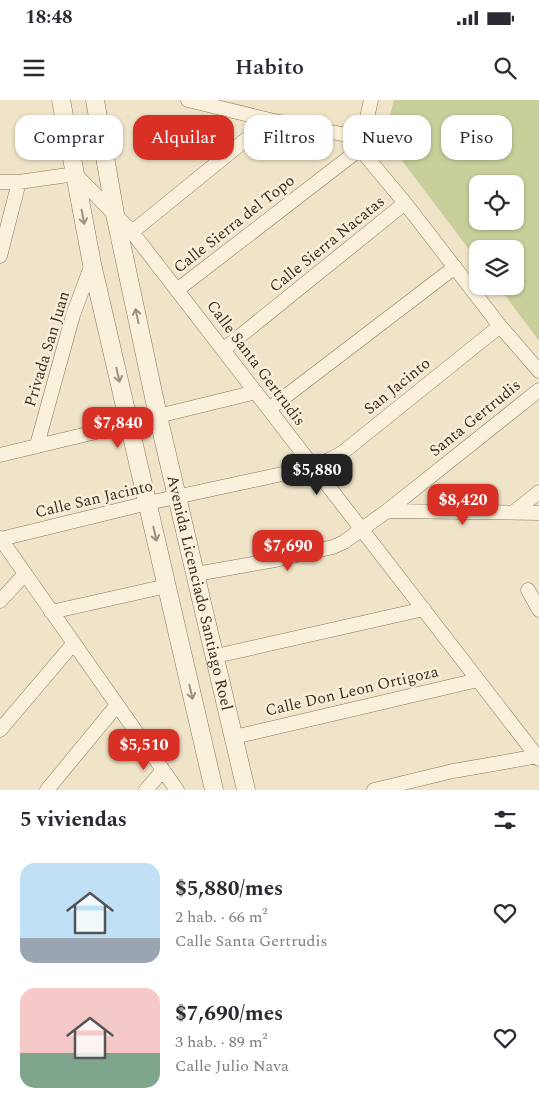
<!DOCTYPE html>
<html lang="es">
<meta charset="utf-8">
<style>
:root{--surface:#fff;--page:#f2f2f3;--text:#2b2b33;--muted:#7c7c81;--accent:#d93025}
body{margin:0;font-family:Spectral,serif;background:var(--page);color:var(--text);height:100vh;display:flex;flex-direction:column;font-size:19px;white-space:nowrap}
*{box-sizing:border-box;margin:0}
p{font-size:16px;color:var(--muted)}
.icon{flex:none;width:28px;height:28px;fill:none;stroke:currentColor;stroke-width:2;stroke-linecap:round;stroke-linejoin:round}
.map{position:relative;height:690px;overflow:hidden}
.details{display:flex;flex-direction:column;background:var(--surface);flex:1}
.details>*{flex:none}
.banner{position:absolute;left:15px;top:15px;width:510px;height:45px;display:flex;gap:10px}
.tools{position:absolute;left:469px;top:75px;display:grid;gap:10px}
.tools a{display:grid;place-items:center;width:55px;height:55px;border-radius:10px;background:var(--surface);box-shadow:0 1px 4px #0004;font-size:25px}
.price{position:absolute;translate:-50% -42px;padding:0 11px;border-radius:10px;background:var(--accent);color:#fff;font-size:16px;line-height:32px;filter:drop-shadow(0 1px 2px #0008)}
.price::after{content:'';position:absolute;left:50%;top:30px;width:15px;height:11px;margin-left:-8px;background:inherit;clip-path:polygon(0 0,100% 0,50% 100%)}
.price.current{background:#222;color:#fff}
ul{padding:0;list-style:none}
li{display:flex;align-items:center;gap:15px;height:125px;padding:0 20px}
li span{display:grid;place-items:center;flex:none;width:140px;height:100px;border-radius:15px;color:#555}
li>.icon{margin-inline-start:auto}
span .icon{width:60px;height:60px;fill:#fffc;stroke-width:1}
li b{font-size:21px}
h2{display:flex;justify-content:space-between;align-items:center;height:60px;padding:0 20px;font-size:21px}
.chip{padding:0 18px;border-radius:15px;background:var(--surface);box-shadow:0 1px 4px #0004;font-size:18px;line-height:45px}
.chip.current{background:var(--accent);color:#fff}
.status{display:flex;justify-content:space-between;align-items:center;height:35px;padding:0 25px;background:var(--surface);direction:ltr}
.status svg{height:14px;fill:currentColor}
header{display:flex;justify-content:space-between;align-items:center;height:65px;padding:0 20px;background:var(--surface);font-size:22px;font-weight:600}
.map>svg:first-child{display:block}
</style>
<div class="status"><b>18:48</b><svg viewBox="0 0 49 12"><path d="M0 12V9h3v3zM5 12V6h3v6zM10 12V3h3v9zM15 12V0h3v12zM26 1h20v11H26zM47 4h2v5h-2z"/></svg></div>
<header><svg class="icon" aria-label="menu" viewBox="0 0 24 24"><path d="M4 6h16M4 12h16M4 18h16"/></svg>Habito<svg class="icon" aria-label="search" viewBox="0 0 24 24"><circle cx="10" cy="10" r="6"/><path d="M15 15l6 6"/></svg></header>
<div class="map">
<svg width="539" height="690" viewBox="0 0 539 690">
<rect width="100%" height="100%" fill="#f0e4c8"/>
<path fill="#c9cf9b" fill-rule="evenodd" d="M394 0H539V241L498 186H515V149H478L477 160 384 37ZM478 84H515V121H478Z"/>
<g fill="none" stroke-linecap="round" stroke-linejoin="round">
<g stroke="#8d765c" stroke-width="15">
<path id="minor" d="M188 0 270 20 362 38
M371 0 360 49 405 103 500 226 539 271
M0 82H19L75 74 132 132 539 659
M132 132 270 20
M0 156 19 82
M177 190 360 49
M224 249 405 103
M269 309 455 167
M158 316 256 292
M37 345 73 215 92 164
M0 355 129 324
M387 411 539 413
M514 412 539 392
M0 438 177 690
M1 439 148 403 282 374 312 367 329 360 342 353 500 226
M196 474 275 460 333 447 344 442 387 411 539 290
M528 490 539 510
M0 501 24 475
M51 512 167 486
M216 556 424 509
M0 630 73 544
M234 637 478 580
M47 690 117 605
M146 690 163 670
M374 690 453 671 539 656"/>
</g>
<g stroke="#8d765c" stroke-width="19">
<g id="tertiary">
<path d="M61 0 92 164 214 690"/>
<path id="s1" d="M95 0 115 114 158 316 246 690"/>
</g>
</g>
<use href="#minor" stroke="#faf1dc" stroke-width="14"/>
<use href="#tertiary" stroke="#faf1dc" stroke-width="18"/>
</g>
<defs><path id="oneway-shaft" d="M-6 0H5M1.5-3L5.5 0L1.5 3" fill="none" stroke-width="1.6" stroke-linecap="round" stroke-linejoin="round" transform="scale(1.25)"/></defs>
<g stroke="#9c907e">
<use href="#oneway-shaft" transform="translate(83 117) rotate(79)"/>
<use href="#oneway-shaft" transform="translate(137 216) rotate(-102)"/>
<use href="#oneway-shaft" transform="translate(118 275) rotate(77)"/>
<use href="#oneway-shaft" transform="translate(155 434) rotate(77)"/>
<use href="#oneway-shaft" transform="translate(191 592) rotate(77)"/>
</g>
<g text-anchor="middle" dominant-baseline="central" stroke-width="5" stroke-linejoin="round" paint-order="stroke">
<g font-size="16" fill="#3d2e20" stroke="#f7eed8">
<text transform="translate(234 124) rotate(-38)">Calle Sierra del Topo</text>
<text transform="translate(327 144) rotate(-39)">Calle Sierra Nacatas</text>
<text transform="translate(47 249) rotate(-73)">Privada San Juan</text>
<text transform="translate(256 263) rotate(53)">Calle Santa Gertrudis</text>
<text transform="translate(397 286) rotate(-39)">San Jacinto</text>
<text transform="translate(475 318) rotate(-39)">Santa Gertrudis</text>
<text transform="translate(94 399) rotate(-13)">Calle San Jacinto</text>
<text stroke="none"><textPath href="#s1" startOffset="504">Avenida Licenciado Santiago Roel</textPath></text>
<text transform="translate(352 591) rotate(-13)">Calle Don Leon Ortigoza</text>
</g>
</g>
</svg>
<div class="tools">
<a><svg class="icon" aria-label="locate" viewBox="0 0 24 24"><circle cx="12" cy="12" r="6"/><path d="M12 2v4M12 18v4M2 12h4M18 12h4"/></svg></a>
<a><svg class="icon" aria-label="layers" viewBox="0 0 24 24"><path d="M12 4l9 5-9 5-9-5zM3 14l9 5 9-5"/></svg></a>
</div>
<b class="price" style="left:118px;top:349px">$7,840</b>
<b class="price current" style="left:317px;top:396px">$5,880</b>
<b class="price" style="left:463px;top:426px">$8,420</b>
<b class="price" style="left:288px;top:472px">$7,690</b>
<b class="price" style="left:144px;top:671px">$5,510</b>
<div class="banner">
<a class="chip">Comprar</a>
<a class="chip current">Alquilar</a>
<a class="chip">Filtros</a>
<a class="chip">Nuevo</a>
<a class="chip">Piso</a>
</div>
</div>
<section class="details">
<h2>5 viviendas<svg class="icon" aria-label="filters" viewBox="0 0 24 24"><path d="M4 7h16M4 17h16"/><circle cx="9" cy="7" r="2"/><circle cx="15" cy="17" r="2"/></svg></h2>
<ul>
<li><span style="background:linear-gradient(#bfe0f5 75%,#9aa5b1 0)"><svg class="icon" aria-label="home" viewBox="0 0 24 24"><path d="M3 11l9-7 9 7M6 9v11h12V9"/></svg></span><div><b>$5,880/mes</b><p>2 hab. · 66 m²</p><p>Calle Santa Gertrudis</p></div><svg class="icon" aria-label="heart" viewBox="0 0 24 24"><path d="M12 20l-8-8c-3-5 5-10 8-4 3-6 11-1 8 4z"/></svg></li>
<li><span style="background:linear-gradient(#f6c9c9 65%,#7fa58c 0)"><svg class="icon" aria-label="home" viewBox="0 0 24 24"><path d="M3 11l9-7 9 7M6 9v11h12V9"/></svg></span><div><b>$7,690/mes</b><p>3 hab. · 89 m²</p><p>Calle Julio Nava</p></div><svg class="icon" aria-label="heart" viewBox="0 0 24 24"><path d="M12 20l-8-8c-3-5 5-10 8-4 3-6 11-1 8 4z"/></svg></li>
</ul>
</section>
